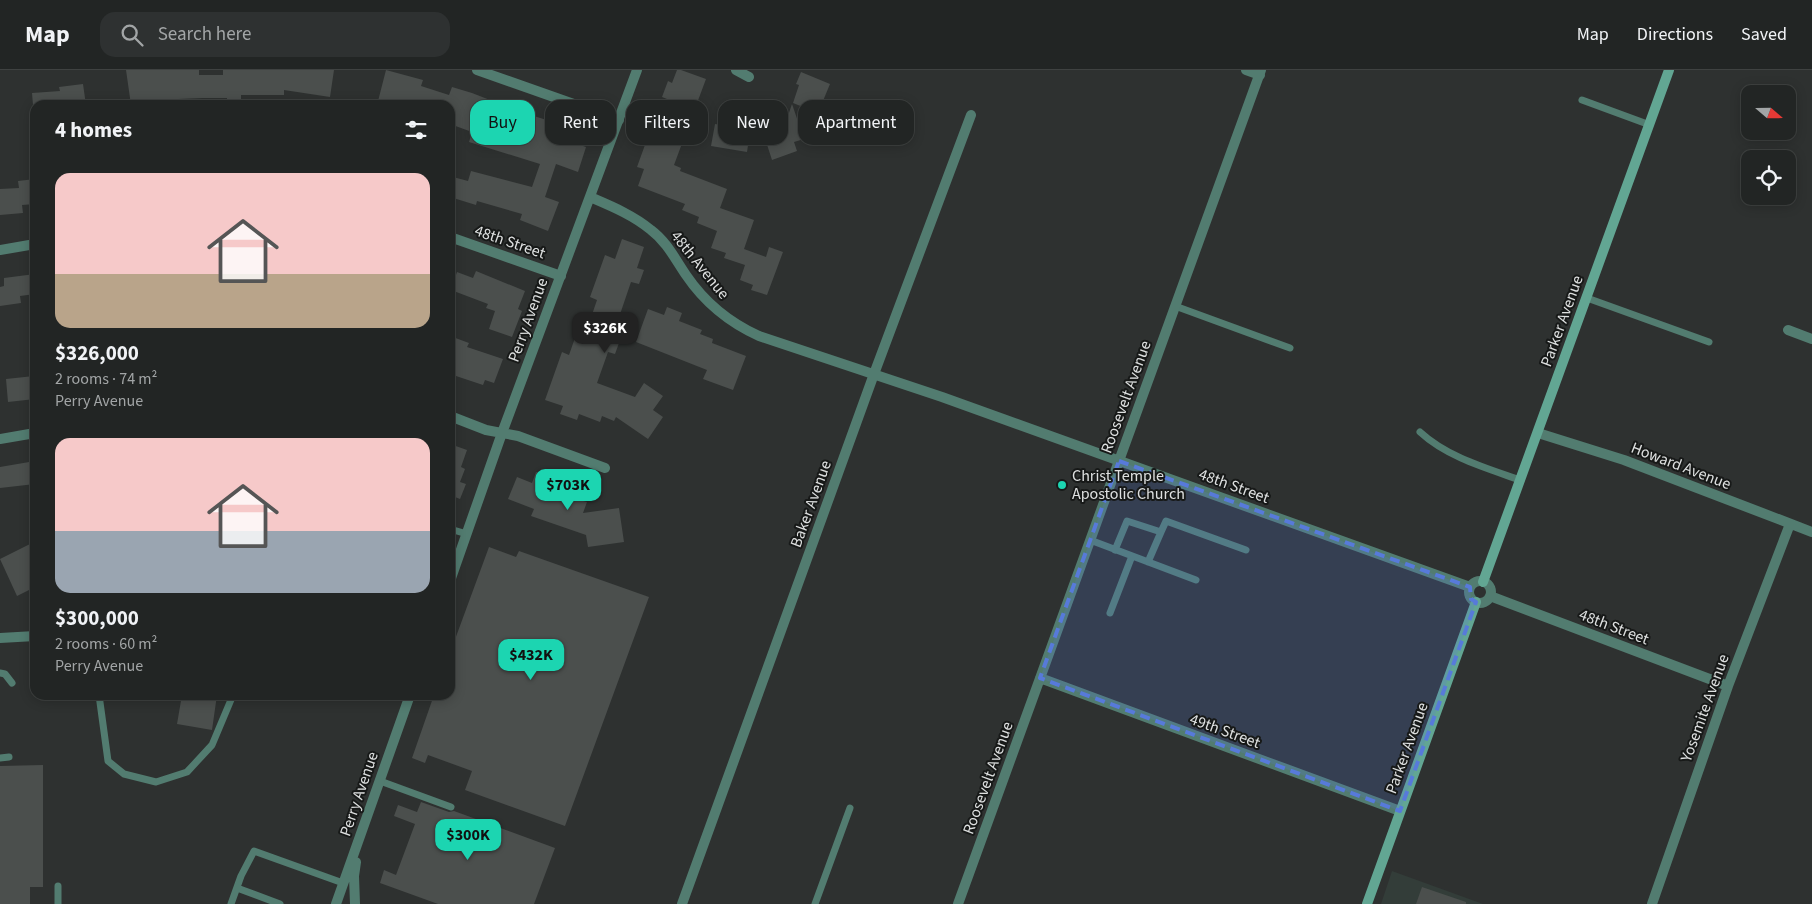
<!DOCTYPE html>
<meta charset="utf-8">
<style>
:root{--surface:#222524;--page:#2e3131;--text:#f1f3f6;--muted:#a2a5a6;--line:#3f4241;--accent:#1cd5b1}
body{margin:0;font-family:"Source Sans 3",sans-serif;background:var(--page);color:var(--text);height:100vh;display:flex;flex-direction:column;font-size:19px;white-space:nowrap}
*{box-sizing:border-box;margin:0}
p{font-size:16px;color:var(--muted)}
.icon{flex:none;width:28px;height:28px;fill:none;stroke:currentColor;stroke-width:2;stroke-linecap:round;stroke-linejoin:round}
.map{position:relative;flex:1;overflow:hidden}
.details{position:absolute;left:30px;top:30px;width:425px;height:600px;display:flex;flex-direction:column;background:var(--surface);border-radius:15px;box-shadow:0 2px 12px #0003,0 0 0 1px var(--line)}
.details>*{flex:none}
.guide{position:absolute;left:470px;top:30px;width:475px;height:45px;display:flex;gap:10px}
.needle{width:32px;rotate:110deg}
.buttons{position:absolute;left:1741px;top:15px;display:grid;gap:10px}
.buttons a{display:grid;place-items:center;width:55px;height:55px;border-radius:10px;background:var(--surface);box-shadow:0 2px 12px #0003,0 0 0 1px var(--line);font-size:25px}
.price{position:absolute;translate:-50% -42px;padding:0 11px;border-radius:10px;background:var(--accent);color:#111;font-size:16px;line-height:32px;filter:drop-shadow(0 1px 2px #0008)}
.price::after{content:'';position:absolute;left:50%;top:30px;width:15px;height:11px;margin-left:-8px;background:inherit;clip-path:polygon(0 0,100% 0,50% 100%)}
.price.on{background:#222;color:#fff}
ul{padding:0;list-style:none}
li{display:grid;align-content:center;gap:10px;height:265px;padding:0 25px}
li span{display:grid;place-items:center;height:155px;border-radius:15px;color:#555}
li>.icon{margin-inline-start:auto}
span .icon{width:90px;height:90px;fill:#fffc;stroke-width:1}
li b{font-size:21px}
h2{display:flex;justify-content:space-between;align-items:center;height:60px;padding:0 25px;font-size:21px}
.pill{padding:0 18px;border-radius:15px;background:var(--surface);box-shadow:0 2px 12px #0003,0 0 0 1px var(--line);font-size:18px;line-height:45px}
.pill.on{background:var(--accent);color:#111}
header{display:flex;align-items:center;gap:30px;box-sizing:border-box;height:70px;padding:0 25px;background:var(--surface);border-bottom:1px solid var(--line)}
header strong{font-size:24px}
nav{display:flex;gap:28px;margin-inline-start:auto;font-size:18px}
.search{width:350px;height:45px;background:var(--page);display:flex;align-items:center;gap:12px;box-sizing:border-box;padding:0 18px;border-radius:15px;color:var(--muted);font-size:19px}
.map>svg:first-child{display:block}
</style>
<header>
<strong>Map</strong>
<div class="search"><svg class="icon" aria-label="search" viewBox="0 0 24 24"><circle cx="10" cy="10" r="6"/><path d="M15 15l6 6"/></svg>Search here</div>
<nav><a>Map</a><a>Directions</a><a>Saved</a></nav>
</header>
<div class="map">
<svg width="1812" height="834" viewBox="0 0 1812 834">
<rect width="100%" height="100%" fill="#2e3130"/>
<path fill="#333d39" d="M1392 801 1483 834H1381Z"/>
<path fill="#4b4f4d" d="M126 0H199V5H223V0H334L330 27 284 20V25H241V35H227V28H203L153 30 154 35H131Z
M386 0 423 10 421 16 449 25 452 17 472 23 508 37 505 45 532 53 534 46 572 58 568 71 586 77 578 102 556 94 545 127 559 132 548 161 520 150 522 144 477 131 476 135 450 127V117L453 107 468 111 471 101 532 117 540 94 469 72 472 62 450 54V35H377Z
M677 0H681L706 9 674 95 681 98 680 101 727 119 720 138 754 150 744 179 766 187 769 177 783 182 767 225 751 220 753 215 740 210 745 195 724 188 726 183 711 178 717 161 697 153 699 147 682 140 685 134 638 116 644 99 637 97 654 50 663 54 672 31 662 27 668 11 672 13Z
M801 2 830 14 818 43 793 33 799 15 796 14Z
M83 14 86 35H33L32 23 60 21 59 17Z
M792 34 804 69 794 72 797 81 772 90 758 47 773 42 781 66Z
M736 46 752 49 747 82 711 76 715 54 735 57Z
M35 109V134L22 135 23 143 0 145V119L19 118 18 111Z
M622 169 644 177 637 198 644 200 639 214 631 212 615 259 623 262 615 284 608 282 597 313 635 327 644 313 663 326 653 340 663 347 648 369 616 347 614 351 602 346 600 352 579 344 577 350 560 344 563 336 545 330 562 282 569 285 576 265 584 268 597 230 590 227 605 185 615 189Z
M476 201 525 221 518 239 522 241 512 267 489 259 495 241 486 238 488 234 451 220 457 202 473 208Z
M35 204V224L20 226 21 233 0 236V217L4 216V208Z
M667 237 682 243 679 251 702 260 700 264 713 269 712 273 746 286 733 320 703 309 707 300 636 272 648 239 664 245Z
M450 266 469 273 467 277 503 289 494 313 485 310 483 315 450 304Z
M34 306 35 329 8 332 6 309Z
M450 374 467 380 461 397 465 399 460 412 466 414 460 429 455 427 452 435H450Z
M35 391V414L0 418V397Z
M536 402 555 409 552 416 575 423 573 428 587 432 583 443 619 438 624 472 588 477 586 465 531 446 534 439 508 429 517 407 532 413Z
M30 474 35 484V517L17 526 0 489Z
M489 477 516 487 519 481 649 527 565 756 465 720 472 701 428 685 425 693 412 688 434 625H450V583Z
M182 625H217L212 660 177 654Z
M43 695V817H30V834H0V696Z
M421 732 449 742 454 741 555 778 534 834H438L380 813 384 800 396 805 415 754 394 746 398 735 417 742Z
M1422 817 1466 832V834H1416Z"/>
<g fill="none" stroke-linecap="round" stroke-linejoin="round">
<path stroke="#527c70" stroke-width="7" d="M1582 30 1650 55
M1587 228 1709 272
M1175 236 1290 278
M1420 362C1447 387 1486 398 1520 410
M450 459 467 464
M1090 470 1196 510
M1115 480 1127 451 1161 462 1166 451 1246 480
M1148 492 1161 462
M1110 543 1132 486
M0 603 5 604 12 613
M99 625 108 691 124 704 156 712 187 702 212 675 233 625
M0 688 9 687
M380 711 451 737
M58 816V834
M237 818 280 834
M231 834 241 806 254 781 343 813
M815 834 850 738"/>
<path stroke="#527c70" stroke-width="10" d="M477 0 619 50
M736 0 749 7
M1246 0 1260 5
M590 127C611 136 633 145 651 160 667 172 675 189 686 205 705 233 728 252 759 266L942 327 1470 517
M450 167 561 206
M0 180 35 174
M1788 260 1812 269
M450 346 486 360 518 366 605 398
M1538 363 1624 390 1812 462
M0 369 35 363
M450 511 502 363 637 0
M1469 522a11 11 0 1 1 22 0a11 11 0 1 1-22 0Z
M1490 526 1728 616
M0 568 35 566
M1040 608 1400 741
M336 834 410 625
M355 834 354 806 356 792
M682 834 874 304 971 45
M958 834 1261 0
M1652 834 1728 616 1790 454"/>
<path stroke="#62a693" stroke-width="10" d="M1483 512 1669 0
M1367 834 1476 532"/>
</g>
<path fill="#577ada" fill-opacity="0.2" stroke="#577ada" stroke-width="4" stroke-dasharray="10 6" stroke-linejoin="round" d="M1119 391 1470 517 1471 529 1476 532 1400 741 1040 608Z"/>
<circle fill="#1cd5b1" stroke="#171918" stroke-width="2" cx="1062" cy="415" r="5"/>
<g text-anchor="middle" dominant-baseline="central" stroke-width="4" stroke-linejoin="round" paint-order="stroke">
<g font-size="16" fill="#dee0e0" stroke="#171918">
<text transform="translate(510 172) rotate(19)">48th Street</text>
<text transform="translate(700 195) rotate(51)">48th Avenue</text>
<text transform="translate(528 250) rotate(-70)">Perry Avenue</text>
<text transform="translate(1562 251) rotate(-70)">Parker Avenue</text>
<text transform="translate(1126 327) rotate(-70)">Roosevelt Avenue</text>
<text transform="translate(1681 396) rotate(21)">Howard Avenue</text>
<text transform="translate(1234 416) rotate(20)">48th Street</text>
<text transform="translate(811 434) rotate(-70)">Baker Avenue</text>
<text transform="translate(1614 557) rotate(21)">48th Street</text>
<text transform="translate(1705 638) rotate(-70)">Yosemite Avenue</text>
<text transform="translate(1225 661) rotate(20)">49th Street</text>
<text transform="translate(1407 678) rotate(-70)">Parker Avenue</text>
<text transform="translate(988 708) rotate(-70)">Roosevelt Avenue</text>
<text transform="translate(359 724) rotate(-71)">Perry Avenue</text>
</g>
<g font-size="16" fill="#dee0e0" stroke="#171918" text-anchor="start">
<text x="1072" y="406">Christ Temple<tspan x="1072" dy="18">Apostolic Church</tspan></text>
</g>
</g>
</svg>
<div class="buttons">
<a><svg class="needle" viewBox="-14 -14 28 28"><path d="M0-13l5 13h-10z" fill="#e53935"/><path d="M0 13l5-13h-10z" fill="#a2a5a6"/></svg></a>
<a><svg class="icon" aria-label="locate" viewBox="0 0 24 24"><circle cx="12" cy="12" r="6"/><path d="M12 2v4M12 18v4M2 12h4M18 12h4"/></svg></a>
</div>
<b class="price on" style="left:605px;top:284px">$326K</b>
<b class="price" style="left:568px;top:441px">$703K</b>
<b class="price" style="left:531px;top:611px">$432K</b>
<b class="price" style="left:468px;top:791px">$300K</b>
<div class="guide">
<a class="pill on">Buy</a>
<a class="pill">Rent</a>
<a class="pill">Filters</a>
<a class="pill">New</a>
<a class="pill">Apartment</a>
</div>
<section class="details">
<h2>4 homes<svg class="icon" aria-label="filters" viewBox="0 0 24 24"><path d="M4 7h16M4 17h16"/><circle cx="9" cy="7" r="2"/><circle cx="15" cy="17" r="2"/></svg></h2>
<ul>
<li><span style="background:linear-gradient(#f6c9c9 65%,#b9a48a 0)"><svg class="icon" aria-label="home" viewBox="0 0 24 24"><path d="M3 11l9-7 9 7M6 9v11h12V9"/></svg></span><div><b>$326,000</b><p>2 rooms · 74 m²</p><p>Perry Avenue</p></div></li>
<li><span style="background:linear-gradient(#f6c9c9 60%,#9aa5b1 0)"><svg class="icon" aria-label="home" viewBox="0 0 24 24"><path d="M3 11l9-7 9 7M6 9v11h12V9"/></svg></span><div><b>$300,000</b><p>2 rooms · 60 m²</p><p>Perry Avenue</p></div></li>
</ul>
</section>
</div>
